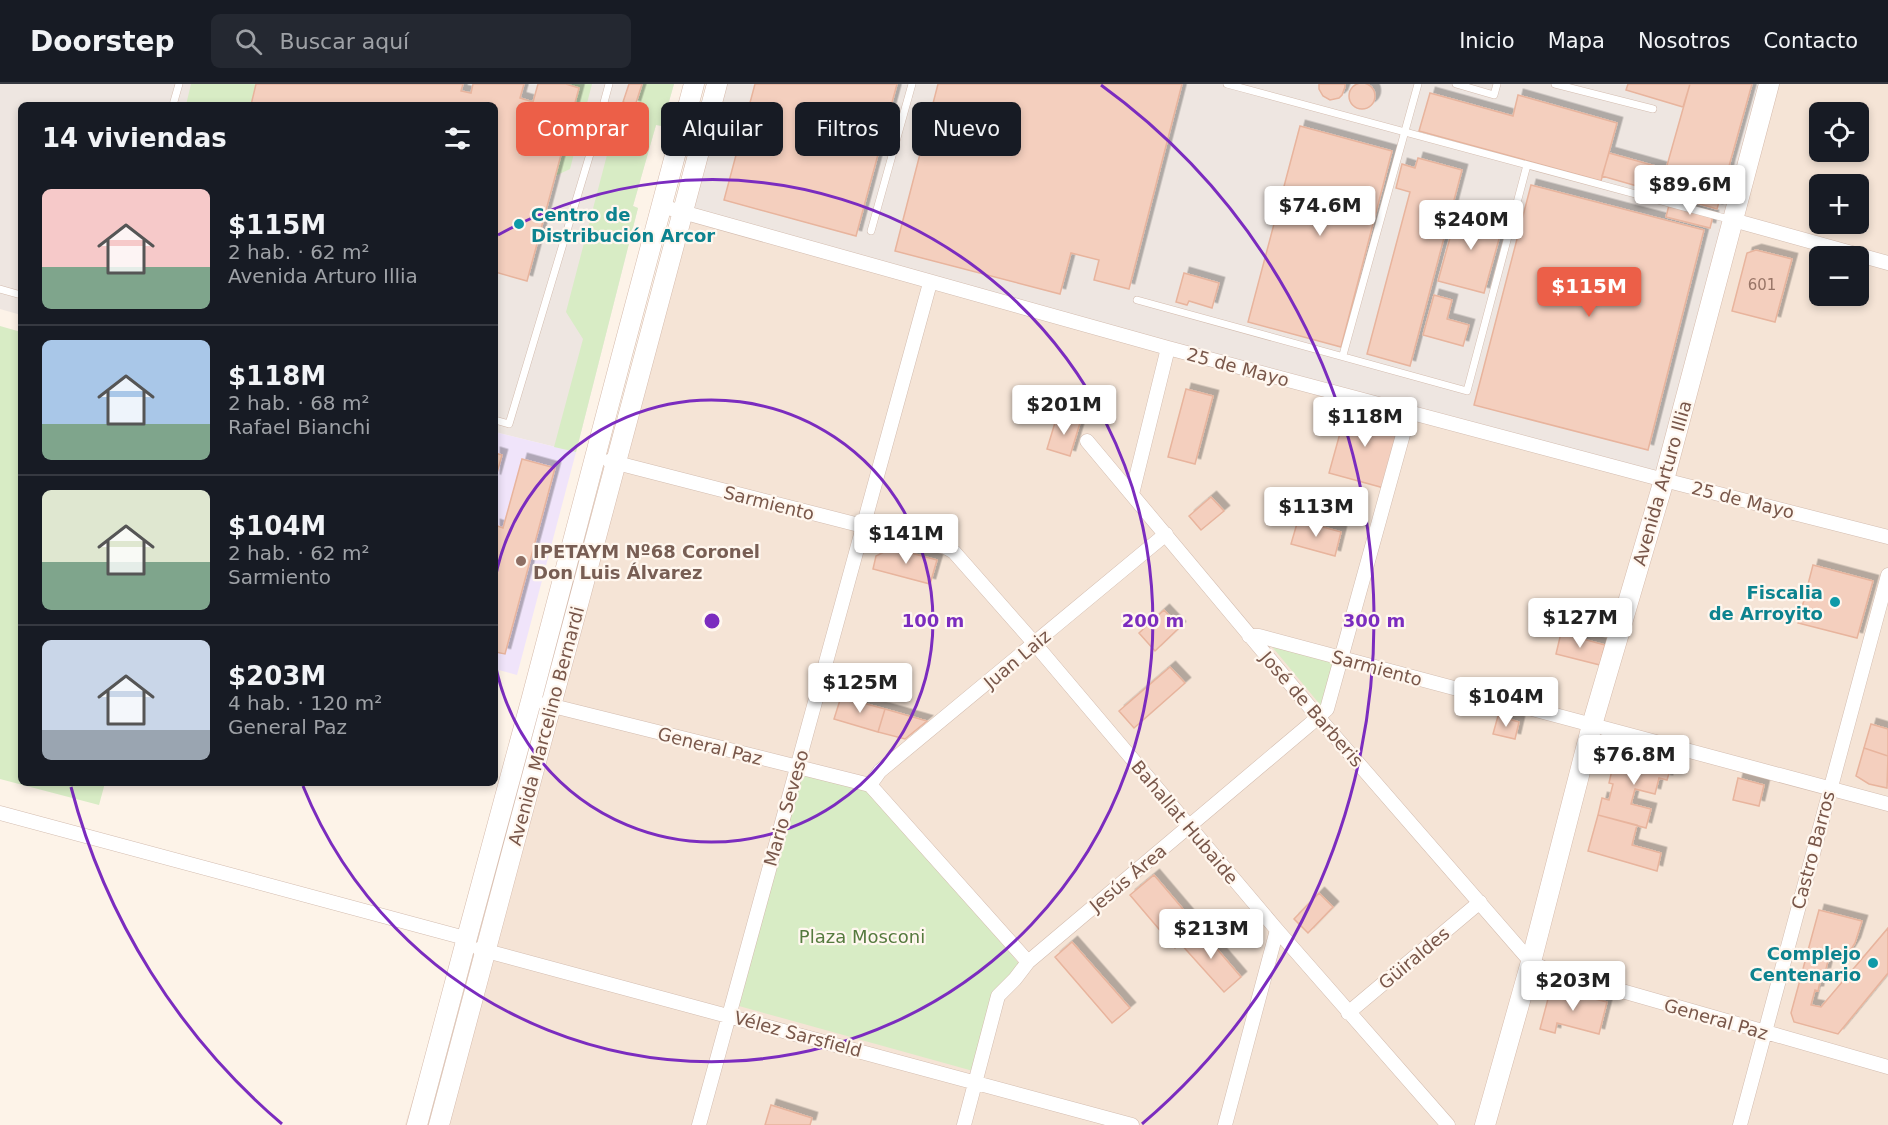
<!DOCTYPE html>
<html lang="es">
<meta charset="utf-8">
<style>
:root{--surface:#171b24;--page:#242831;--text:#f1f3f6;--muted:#9ea1a6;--line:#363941;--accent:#ec5f48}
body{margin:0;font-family:"DejaVu Sans",sans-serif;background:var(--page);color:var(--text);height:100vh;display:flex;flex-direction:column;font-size:22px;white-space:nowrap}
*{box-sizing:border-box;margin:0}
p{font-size:20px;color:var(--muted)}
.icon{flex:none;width:33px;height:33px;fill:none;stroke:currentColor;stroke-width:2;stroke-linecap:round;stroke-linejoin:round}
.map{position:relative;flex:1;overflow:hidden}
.drawer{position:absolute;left:18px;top:18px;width:480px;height:684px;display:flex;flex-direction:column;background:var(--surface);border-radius:9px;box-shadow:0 3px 9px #0003}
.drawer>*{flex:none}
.guide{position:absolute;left:516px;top:18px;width:570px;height:54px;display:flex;gap:12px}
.buttons{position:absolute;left:1809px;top:18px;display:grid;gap:12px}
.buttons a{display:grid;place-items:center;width:60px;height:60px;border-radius:9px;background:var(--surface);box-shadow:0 3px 9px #0003;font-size:30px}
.price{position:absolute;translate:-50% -51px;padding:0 14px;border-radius:6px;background:#fff;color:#222;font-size:20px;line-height:39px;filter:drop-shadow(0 2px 3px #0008)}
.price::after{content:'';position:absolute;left:50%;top:36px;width:18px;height:14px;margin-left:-9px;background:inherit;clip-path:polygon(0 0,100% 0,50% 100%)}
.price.current{background:var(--accent);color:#fff}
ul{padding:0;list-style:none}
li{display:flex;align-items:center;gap:18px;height:150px;padding:0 24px}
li+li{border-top:2px solid var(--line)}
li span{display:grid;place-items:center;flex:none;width:168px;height:120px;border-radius:9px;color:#555}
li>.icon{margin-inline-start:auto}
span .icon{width:72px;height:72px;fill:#fffc;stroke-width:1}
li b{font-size:26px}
h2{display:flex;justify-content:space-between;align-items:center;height:72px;padding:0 24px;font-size:26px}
.tag{padding:0 21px;border-radius:9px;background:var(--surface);box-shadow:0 3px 9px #0003;font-size:21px;line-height:54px}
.tag.current{background:var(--accent);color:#fff}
header{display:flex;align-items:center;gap:36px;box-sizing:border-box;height:84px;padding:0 30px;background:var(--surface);border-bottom:2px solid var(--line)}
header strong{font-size:28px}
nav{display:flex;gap:33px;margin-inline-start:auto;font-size:21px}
.search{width:420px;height:54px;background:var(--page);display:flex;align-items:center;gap:15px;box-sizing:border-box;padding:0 21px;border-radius:9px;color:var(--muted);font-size:22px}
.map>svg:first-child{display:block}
</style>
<header>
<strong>Doorstep</strong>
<div class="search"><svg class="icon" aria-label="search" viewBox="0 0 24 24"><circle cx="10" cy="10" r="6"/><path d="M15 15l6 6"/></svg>Buscar aquí</div>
<nav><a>Inicio</a><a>Mapa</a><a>Nosotros</a><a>Contacto</a></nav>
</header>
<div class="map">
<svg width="1888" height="1041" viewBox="0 0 1888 1041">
<defs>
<filter id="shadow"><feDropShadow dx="5.5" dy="-5.5" stdDeviation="0" flood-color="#0004"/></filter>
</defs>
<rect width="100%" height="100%" fill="#fdf3e8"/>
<path fill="#f5e4d6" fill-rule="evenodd" d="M715 0H1888V1041H405L679 128ZM1820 28H1858V68H1820ZM1820 100H1858V140H1820ZM1820 172H1858V212H1820Z"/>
<path fill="#eee6e1" d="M0 0H674L662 42 656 41 633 122 638 124 576 368 495 348V21H21V231L0 225Z
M718 0H1766L1660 390 683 125Z"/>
<path fill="#f0e4fa" d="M495 348 576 368 517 591 495 585Z"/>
<path fill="#d8ecc5" d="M191 0H256L251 21H186Z
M566 0H592L570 85 555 92 579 4Z
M643 0H674L662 42 656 41 633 122 638 124 576 368 554 363 583 255 566 228 619 25 636 23Z
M0 242 21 248V699H105L99 721 0 695Z
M1269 559 1337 576 1322 623Z
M799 691 869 706 1021 882 994 907 973 987 739 922Z"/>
<path fill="#f4cfbe" stroke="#e8b49d" stroke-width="1.5" filter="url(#shadow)" d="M1349 12a13 13 0 1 1 26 0a13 13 0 1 1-26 0Z
M256 0H463L461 7 471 9 473 0H524L520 14 533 18 538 0H566L579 4 527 197 495 188V21H251Z
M629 0H642L635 22 623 18Z
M755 0H897L856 152 724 116Z
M938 0H1182L1129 205 1094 196 1099 176 1071 169 1060 210 895 167Z
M1319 0H1345V3L1342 11 1339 14 1330 16 1323 12 1319 5Z
M1628 0H1690L1683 23 1626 6Z
M1690 0H1752L1717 125 1602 92 1609 69 1666 85Z
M1430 9 1513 32 1518 11 1617 39 1601 97 1419 47Z
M1300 42 1392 67 1341 263 1248 238Z
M1418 74 1462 86 1410 282 1367 270 1410 108 1396 104 1402 80 1415 84Z
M1531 101 1704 146 1648 366 1474 321Z
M1669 121 1713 132 1710 144 1666 133Z
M1458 125 1504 137 1484 209 1438 197Z
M1756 166 1792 175 1775 238 1732 227 1747 169Z
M1184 189 1219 199 1212 224 1189 217 1187 221 1176 218Z
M1434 211 1452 216 1447 235 1469 241 1463 262 1423 251Z
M1186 305 1213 312 1195 380 1168 373Z
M1347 324 1393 337 1399 348 1384 404 1329 389Z
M1057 332 1080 339 1070 372 1047 365Z
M495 369 502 371 495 396Z
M522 375 555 384 505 570 495 568V441L503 444Z
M1211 413 1224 427 1201 446 1189 432Z
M1298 436 1341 448 1335 472 1291 460Z
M892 464 937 476 930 500 873 485 876 472Z
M1813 481 1873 497 1857 554 1798 539Z
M1164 526 1180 543 1155 567 1139 549Z
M1561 549 1605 561 1600 581 1556 570Z
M1170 583 1185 599 1134 644 1119 627Z
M841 613 885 625 878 648 834 635Z
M885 625 927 637 905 655 878 648Z
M1498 632 1519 638 1515 655 1493 650Z
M1871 640 1888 645V672L1864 664Z
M1864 664 1888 672 1887 704 1869 700 1856 692Z
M1631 665 1673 676 1667 696 1659 694 1655 710 1635 705 1631 720 1651 725 1646 744 1598 731 1602 714 1609 716 1613 700 1609 699 1615 673 1621 675 1624 666 1630 668Z
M1738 694 1764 701 1759 722 1733 716Z
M1598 731 1637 741 1632 761 1661 769 1657 787 1588 767Z
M1154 791 1199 844 1175 864 1130 811Z
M1319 809 1333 823 1308 849 1294 835Z
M1819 826 1862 837 1855 859 1848 870 1831 865 1825 889H1822L1818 907 1815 906 1811 921 1821 923 1888 844V889L1838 950 1794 938 1791 929Z
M1199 844 1241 893 1224 908 1180 859Z
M1072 858 1130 924 1112 939 1055 873Z
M1562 907 1607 918 1599 950 1557 939 1555 949 1540 945 1549 911Z
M771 1021 812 1034 810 1041H765Z"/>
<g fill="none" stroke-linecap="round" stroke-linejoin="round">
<g stroke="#d3bcaf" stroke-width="8">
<path id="lane" d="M1227 0 1732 136
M1456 0 1494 11 1497 0
M1555 0 1653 25
M173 21 179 0
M871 147 912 0
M0 205 21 211
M1137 216 1467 307 1527 81
M1343 271 1418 0
M495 336 509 340 590 70 609 0"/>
</g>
<g stroke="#d3bcaf" stroke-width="15">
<path id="street" d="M661 122 1168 264 1664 396 1888 453
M1733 136 1888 179
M1087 357 1318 633 1531 878 1545 885 1888 983
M609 377 945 463 954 468 1035 560 1277 846 1448 1041
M1132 410 1168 264
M1249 552H1259L1888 720
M545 620 870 701 1028 878
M870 701 880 687 1166 450
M0 729 465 854
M479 865 1132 1041
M1348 929 1480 818
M699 1041 930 199
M964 1041 998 912 1015 895 1028 878 1309 641 1327 625 1409 329
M1225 1041 1277 846
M1740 1041 1888 491"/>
</g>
<g stroke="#d6bbac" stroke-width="21">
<path id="secondary" d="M417 1041C454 899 493 759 531 617 586 412 638 205 694 0
M439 1041 717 0
M1485 1041 1531 878 1592 641 1664 396 1769 0"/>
</g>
<use href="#lane" stroke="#fff" stroke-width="7"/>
<use href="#street" stroke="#fff" stroke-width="14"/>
<use href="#secondary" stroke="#fff" stroke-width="20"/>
</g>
<g fill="none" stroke="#7b2cbf" stroke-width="3">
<path d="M495 495A221 221 0 1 1 495 579"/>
<path d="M498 151A441 441 0 1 1 303 702"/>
<path d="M282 1040A662 662 0 0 1 71 703M1101 1A662 662 0 0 1 1142 1040"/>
</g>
<g fill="#0f9aa8" stroke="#fff7ef" stroke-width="2">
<circle cx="519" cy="140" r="6"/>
<circle cx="1835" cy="518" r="6"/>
<circle cx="1873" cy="879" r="6"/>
</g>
<circle fill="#8d6e63" stroke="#fff7ef" stroke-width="2" cx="521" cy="477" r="6"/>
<g text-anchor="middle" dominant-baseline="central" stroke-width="4.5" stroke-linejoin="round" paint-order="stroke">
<g font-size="15" fill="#987567">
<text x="1762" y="201">601</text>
</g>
<g font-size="18" font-weight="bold" fill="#0d838f" stroke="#fff7ef" text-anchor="end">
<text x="531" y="130" text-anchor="start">Centro de<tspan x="531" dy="21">Distribución Arcor</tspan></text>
<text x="1823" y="508">Fiscalia<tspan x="1823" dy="21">de Arroyito</tspan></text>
<text x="1861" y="869">Complejo<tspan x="1861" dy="21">Centenario</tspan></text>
</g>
<g font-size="18" fill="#79574a" stroke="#fff7ef">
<text transform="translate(1238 283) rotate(15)">25 de Mayo</text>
<text transform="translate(1662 399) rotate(-74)">Avenida Arturo Illia</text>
<text transform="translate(1743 416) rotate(14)">25 de Mayo</text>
<text transform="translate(769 419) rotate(14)">Sarmiento</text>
<text transform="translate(1017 575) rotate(-40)">Juan Laiz</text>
<text transform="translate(1377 584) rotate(15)">Sarmiento</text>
<text transform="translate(1312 625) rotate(49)">José de Barberis</text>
<text transform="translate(546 642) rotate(-75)">Avenida Marcelino Bernardi</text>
<text transform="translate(710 662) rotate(14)">General Paz</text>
<text transform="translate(786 724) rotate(-74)">Mario Seveso</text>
<text transform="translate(1185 738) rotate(50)">Bahallat Hubaide</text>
<text transform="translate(1813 766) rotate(-75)">Castro Barros</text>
<text transform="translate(1128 794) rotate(-40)">Jesús Área</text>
<text transform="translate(1414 874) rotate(-40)">Güiraldes</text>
<text transform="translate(1716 935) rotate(16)">General Paz</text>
<text transform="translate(798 950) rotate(15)">Vélez Sarsfield</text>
</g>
<g font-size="18" font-weight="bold" fill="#785e54" stroke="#fff7ef" text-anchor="start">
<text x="533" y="467">IPETAYM Nº68 Coronel<tspan x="533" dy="21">Don Luis Álvarez</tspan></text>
</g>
<g font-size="18" fill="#557a3e" stroke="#fff7ef">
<text x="862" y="852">Plaza Mosconi</text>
</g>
</g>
<circle cx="712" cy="537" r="9" fill="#7b2cbf" stroke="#fff7ef" stroke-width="3"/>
<g font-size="18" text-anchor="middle" font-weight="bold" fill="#7b2cbf" stroke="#fff7ef" stroke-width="4.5" stroke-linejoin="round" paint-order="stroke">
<text x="933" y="543">100 m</text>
<text x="1153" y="543">200 m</text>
<text x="1374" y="543">300 m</text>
</g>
</svg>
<div class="buttons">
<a><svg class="icon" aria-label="locate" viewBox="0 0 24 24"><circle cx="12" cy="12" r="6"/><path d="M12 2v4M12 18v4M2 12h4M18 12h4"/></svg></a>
<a>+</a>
<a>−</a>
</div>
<b class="price" style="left:1690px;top:132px">$89.6M</b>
<b class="price" style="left:1320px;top:153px">$74.6M</b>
<b class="price" style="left:1471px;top:167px">$240M</b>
<b class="price current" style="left:1589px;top:234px">$115M</b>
<b class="price" style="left:1064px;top:352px">$201M</b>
<b class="price" style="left:1365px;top:364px">$118M</b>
<b class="price" style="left:1316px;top:454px">$113M</b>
<b class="price" style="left:906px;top:481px">$141M</b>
<b class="price" style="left:1580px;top:565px">$127M</b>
<b class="price" style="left:860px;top:630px">$125M</b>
<b class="price" style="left:1506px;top:644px">$104M</b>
<b class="price" style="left:1634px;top:702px">$76.8M</b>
<b class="price" style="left:1211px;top:876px">$213M</b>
<b class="price" style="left:1573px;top:928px">$203M</b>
<div class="guide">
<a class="tag current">Comprar</a>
<a class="tag">Alquilar</a>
<a class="tag">Filtros</a>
<a class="tag">Nuevo</a>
</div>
<section class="drawer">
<h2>14 viviendas<svg class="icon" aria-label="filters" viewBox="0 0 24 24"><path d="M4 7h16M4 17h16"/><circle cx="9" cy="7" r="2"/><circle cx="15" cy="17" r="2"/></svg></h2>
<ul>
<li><span style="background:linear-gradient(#f6c9c9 65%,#7fa58c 0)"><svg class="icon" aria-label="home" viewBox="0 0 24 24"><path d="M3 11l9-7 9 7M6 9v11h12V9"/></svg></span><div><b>$115M</b><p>2 hab. · 62 m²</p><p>Avenida Arturo Illia</p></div></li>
<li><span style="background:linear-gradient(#a9c7e8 70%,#7fa58c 0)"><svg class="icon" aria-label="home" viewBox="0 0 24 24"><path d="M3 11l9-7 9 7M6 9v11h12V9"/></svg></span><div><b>$118M</b><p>2 hab. · 68 m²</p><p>Rafael Bianchi</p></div></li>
<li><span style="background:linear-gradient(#dfe7d0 60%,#7fa58c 0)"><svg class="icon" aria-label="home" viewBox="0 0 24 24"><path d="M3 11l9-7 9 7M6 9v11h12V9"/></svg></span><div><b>$104M</b><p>2 hab. · 62 m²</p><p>Sarmiento</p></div></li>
<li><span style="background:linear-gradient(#c9d6e8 75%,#9aa5b1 0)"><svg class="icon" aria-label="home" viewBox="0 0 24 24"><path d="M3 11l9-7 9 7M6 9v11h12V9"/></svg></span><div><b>$203M</b><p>4 hab. · 120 m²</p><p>General Paz</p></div></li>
</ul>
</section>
</div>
